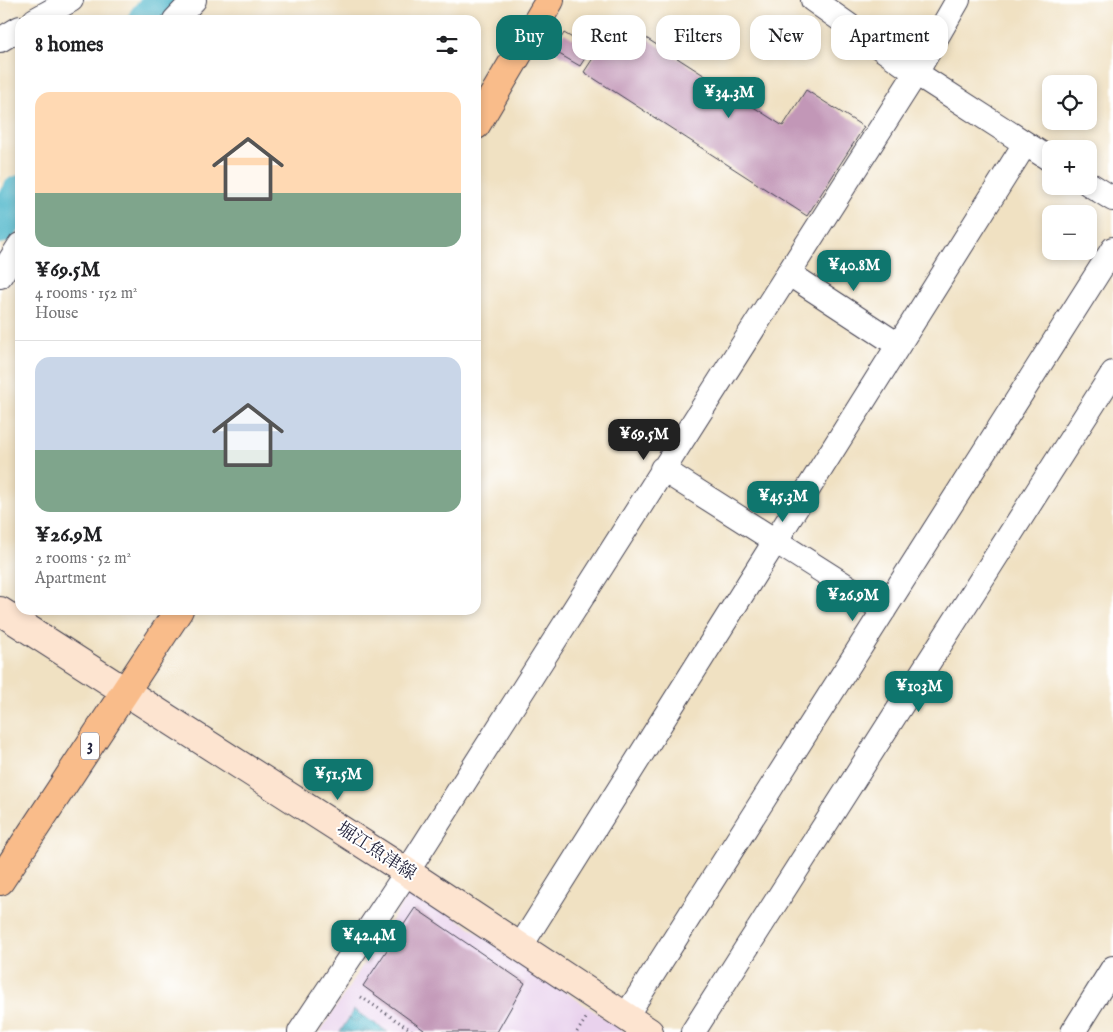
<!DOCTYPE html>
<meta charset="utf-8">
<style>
:root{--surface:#fff;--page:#f2f2f2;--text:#202124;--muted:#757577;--line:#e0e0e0;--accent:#0f766e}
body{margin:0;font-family:"IM FELL English","Noto Serif JP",serif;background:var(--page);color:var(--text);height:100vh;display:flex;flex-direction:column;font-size:19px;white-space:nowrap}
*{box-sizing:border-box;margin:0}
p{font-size:16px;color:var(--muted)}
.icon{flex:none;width:28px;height:28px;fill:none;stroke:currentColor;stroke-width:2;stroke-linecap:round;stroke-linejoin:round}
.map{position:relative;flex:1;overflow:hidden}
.side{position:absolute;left:15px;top:15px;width:466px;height:600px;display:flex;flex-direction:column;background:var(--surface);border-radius:15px;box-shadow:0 2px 8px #0003}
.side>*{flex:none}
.top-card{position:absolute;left:496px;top:15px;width:475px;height:45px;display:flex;gap:10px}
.fabs{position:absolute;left:1042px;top:75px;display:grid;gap:10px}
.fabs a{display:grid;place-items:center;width:55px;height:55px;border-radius:10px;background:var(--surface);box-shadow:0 2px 8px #0003;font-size:25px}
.price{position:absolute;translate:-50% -42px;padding:0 11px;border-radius:10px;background:var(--accent);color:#fff;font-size:16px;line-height:32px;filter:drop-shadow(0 1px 2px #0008)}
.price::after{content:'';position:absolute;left:50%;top:30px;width:15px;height:11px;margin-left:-8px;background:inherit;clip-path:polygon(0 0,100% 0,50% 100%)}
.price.selected{background:#222;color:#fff}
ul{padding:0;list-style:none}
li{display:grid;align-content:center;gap:10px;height:265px;padding:0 20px}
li+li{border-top:1px solid var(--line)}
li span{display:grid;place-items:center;height:155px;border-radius:15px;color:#555}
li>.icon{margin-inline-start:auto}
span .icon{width:90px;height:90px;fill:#fffc;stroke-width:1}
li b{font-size:21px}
h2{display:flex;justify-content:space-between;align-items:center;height:60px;padding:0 20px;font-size:21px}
.pill{padding:0 18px;border-radius:15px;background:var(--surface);box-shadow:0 2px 8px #0003;font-size:18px;line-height:45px}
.pill.selected{background:var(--accent);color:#fff}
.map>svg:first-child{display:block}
</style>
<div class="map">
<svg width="1113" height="1032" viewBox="0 0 1113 1032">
<defs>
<pattern id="water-waves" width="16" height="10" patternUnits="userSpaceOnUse" patternTransform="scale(1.25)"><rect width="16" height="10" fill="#4ab4c8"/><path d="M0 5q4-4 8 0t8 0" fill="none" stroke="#3d92a4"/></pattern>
</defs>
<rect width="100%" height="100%" fill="#fff"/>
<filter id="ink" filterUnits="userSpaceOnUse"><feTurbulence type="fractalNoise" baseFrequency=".02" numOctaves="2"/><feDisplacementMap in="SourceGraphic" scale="10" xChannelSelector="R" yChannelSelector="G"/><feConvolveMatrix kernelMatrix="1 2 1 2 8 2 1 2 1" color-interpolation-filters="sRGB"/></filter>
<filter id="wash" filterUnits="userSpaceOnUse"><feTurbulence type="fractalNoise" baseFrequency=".0096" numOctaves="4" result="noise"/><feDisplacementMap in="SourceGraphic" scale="20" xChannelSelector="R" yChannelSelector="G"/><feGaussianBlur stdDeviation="1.12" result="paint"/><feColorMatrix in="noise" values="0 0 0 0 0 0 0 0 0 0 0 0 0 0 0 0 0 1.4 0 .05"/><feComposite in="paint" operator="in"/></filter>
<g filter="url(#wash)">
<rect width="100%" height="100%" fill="#f0e1c2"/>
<path fill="#e9d2ed" d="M412 888 625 1032H320Z"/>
<path fill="url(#water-waves)" stroke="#366b82" d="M354 1010 388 1032H340Z"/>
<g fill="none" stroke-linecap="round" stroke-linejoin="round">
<path stroke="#4ab4c8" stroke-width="38" d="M147 20 165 0
M0 225 20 194"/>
</g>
<g id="blocks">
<path fill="#c297b7" d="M618 20 783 126 806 90 864 127 807 216 584 72Z
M564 33 591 49 580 66 554 51Z
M415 908 525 983 497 1032H423L424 1030 363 986Z"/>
</g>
</g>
<g filter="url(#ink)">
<use href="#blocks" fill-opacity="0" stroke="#413f4f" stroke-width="1"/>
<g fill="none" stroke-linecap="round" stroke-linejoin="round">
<g stroke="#413f4f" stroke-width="26">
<path id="minor" d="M813 0 916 73 1051 160
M35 20 71 0
M175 20 194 0
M0 40 20 28
M1089 184 1113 199
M788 273 898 345
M0 276 20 245
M662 469 884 610
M520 947 1025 144
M626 1016 1113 249
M300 1032 407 872 916 73 958 0
M693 1032 1113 373
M1073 1032 1113 968"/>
</g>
<g stroke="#413f4f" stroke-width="30">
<path id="secondary" d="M0 611 407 872 649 1032"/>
</g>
<g stroke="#413f4f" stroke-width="30">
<path id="primary" d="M476 125 550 0
M0 881 179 610"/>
</g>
<path stroke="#413f4f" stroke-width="3" stroke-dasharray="1 4" stroke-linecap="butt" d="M361 997 414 1032
M577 1032 587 1017"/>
<use href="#minor" stroke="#fff" stroke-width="24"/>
<use href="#secondary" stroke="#fde4d0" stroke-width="28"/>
<use href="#primary" stroke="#f9bc8a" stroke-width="28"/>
</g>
</g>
<g text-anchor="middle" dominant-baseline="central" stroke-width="4" stroke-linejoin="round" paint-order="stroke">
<rect fill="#fff" stroke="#646476" stroke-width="1" x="81" y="732.5" width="18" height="27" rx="4"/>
<g font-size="16" font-weight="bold" fill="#22223b">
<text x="90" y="746">3</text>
</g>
<g font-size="18" fill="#22223b" stroke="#fff">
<text transform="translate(376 852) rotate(33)">堀江魚津線</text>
</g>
</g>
</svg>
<div class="fabs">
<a><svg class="icon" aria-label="locate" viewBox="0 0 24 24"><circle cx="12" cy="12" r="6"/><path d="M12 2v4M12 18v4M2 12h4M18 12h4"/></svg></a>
<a>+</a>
<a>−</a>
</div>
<b class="price" style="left:729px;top:119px">¥34.3M</b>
<b class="price" style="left:854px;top:292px">¥40.8M</b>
<b class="price selected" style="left:644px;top:461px">¥69.5M</b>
<b class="price" style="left:783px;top:523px">¥45.3M</b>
<b class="price" style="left:853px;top:622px">¥26.9M</b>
<b class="price" style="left:919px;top:713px">¥103M</b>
<b class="price" style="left:338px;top:801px">¥51.5M</b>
<b class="price" style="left:369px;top:962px">¥42.4M</b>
<div class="top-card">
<a class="pill selected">Buy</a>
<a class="pill">Rent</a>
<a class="pill">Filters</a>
<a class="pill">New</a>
<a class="pill">Apartment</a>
</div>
<section class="side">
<h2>8 homes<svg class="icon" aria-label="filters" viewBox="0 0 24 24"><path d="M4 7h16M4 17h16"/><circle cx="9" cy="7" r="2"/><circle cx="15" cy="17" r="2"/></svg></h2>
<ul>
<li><span style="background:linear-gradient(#ffd9b3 65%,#7fa58c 0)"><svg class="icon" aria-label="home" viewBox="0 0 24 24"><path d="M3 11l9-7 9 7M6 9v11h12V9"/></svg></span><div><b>¥69.5M</b><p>4 rooms · 152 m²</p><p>House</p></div></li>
<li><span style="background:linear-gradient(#c9d6e8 60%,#7fa58c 0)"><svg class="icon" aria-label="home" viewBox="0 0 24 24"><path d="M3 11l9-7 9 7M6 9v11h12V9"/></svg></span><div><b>¥26.9M</b><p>2 rooms · 52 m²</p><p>Apartment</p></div></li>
</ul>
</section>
</div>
